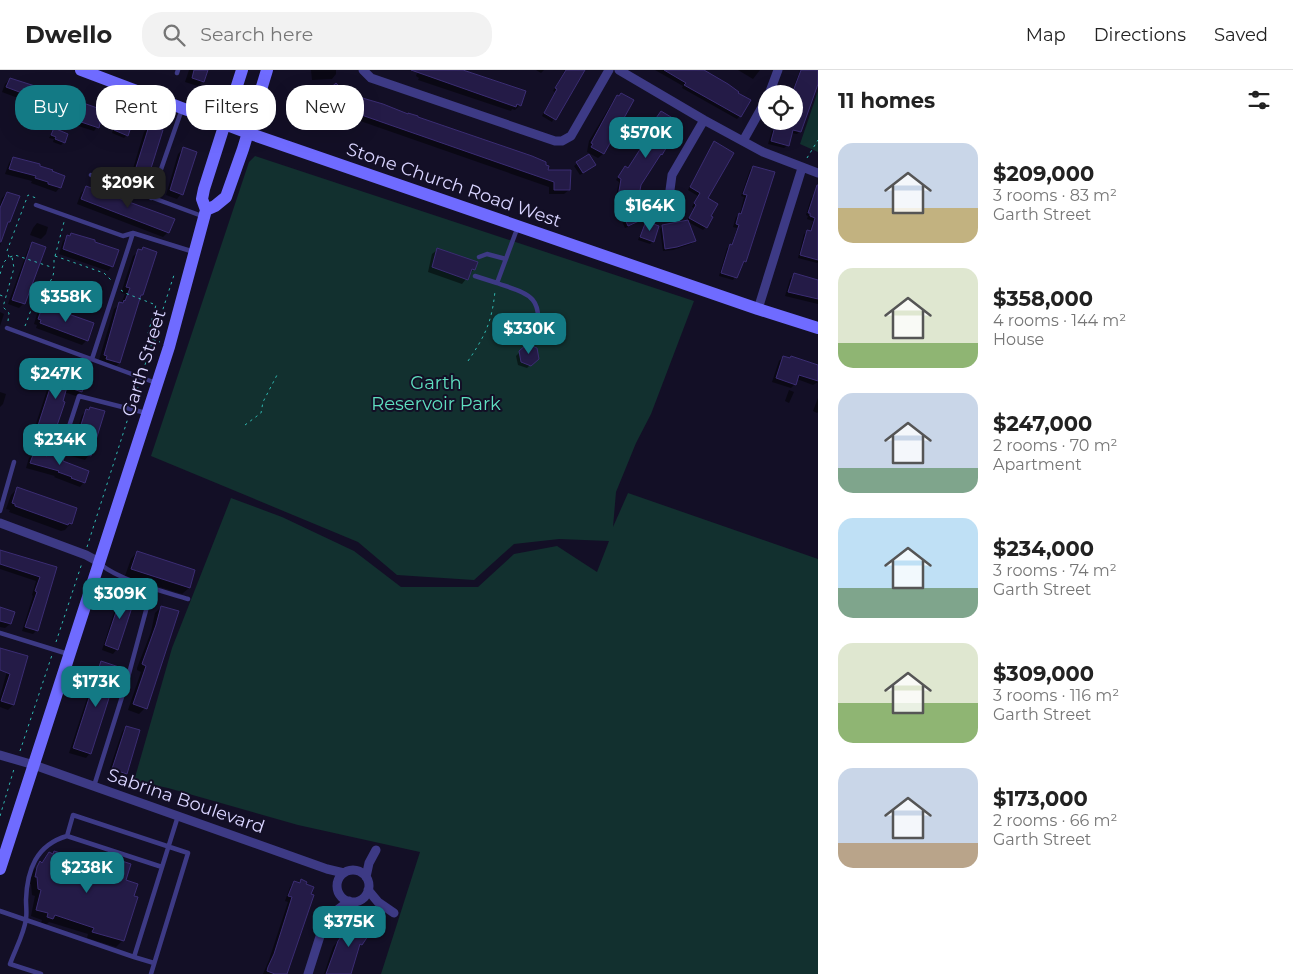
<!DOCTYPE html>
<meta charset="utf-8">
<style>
:root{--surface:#fff;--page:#f2f2f2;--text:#222;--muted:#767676;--line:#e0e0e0;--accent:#137a85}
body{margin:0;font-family:Montserrat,sans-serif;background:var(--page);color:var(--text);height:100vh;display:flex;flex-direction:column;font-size:19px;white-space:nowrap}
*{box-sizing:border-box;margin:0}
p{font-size:16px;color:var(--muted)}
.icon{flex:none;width:28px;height:28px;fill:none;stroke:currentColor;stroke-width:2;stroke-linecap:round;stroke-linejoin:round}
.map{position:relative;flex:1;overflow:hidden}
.details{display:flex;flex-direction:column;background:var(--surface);width:475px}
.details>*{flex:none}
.banner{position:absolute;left:15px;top:15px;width:475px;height:45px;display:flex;gap:10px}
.fabs{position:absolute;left:758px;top:15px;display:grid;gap:10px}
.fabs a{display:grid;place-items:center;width:45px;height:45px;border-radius:50%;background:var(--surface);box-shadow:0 5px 20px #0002;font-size:25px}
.price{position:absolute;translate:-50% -42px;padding:0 11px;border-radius:10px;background:var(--accent);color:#fff;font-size:16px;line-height:32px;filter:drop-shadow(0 1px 2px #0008)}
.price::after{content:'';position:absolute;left:50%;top:30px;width:15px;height:11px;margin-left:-8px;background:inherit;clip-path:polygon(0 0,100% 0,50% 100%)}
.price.on{background:#222;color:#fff}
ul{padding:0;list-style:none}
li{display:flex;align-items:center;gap:15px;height:125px;padding:0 20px}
li span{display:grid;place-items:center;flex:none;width:140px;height:100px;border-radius:15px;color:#555}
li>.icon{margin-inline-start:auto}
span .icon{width:60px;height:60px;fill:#fffc;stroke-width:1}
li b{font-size:21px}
h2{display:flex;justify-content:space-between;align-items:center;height:60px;padding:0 20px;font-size:21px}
.tag{padding:0 18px;border-radius:20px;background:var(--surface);box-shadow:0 5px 20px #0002;font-size:18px;line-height:45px}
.tag.on{background:var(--accent);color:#fff}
header{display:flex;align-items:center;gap:30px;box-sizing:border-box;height:70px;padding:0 25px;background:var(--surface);border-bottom:1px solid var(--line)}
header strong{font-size:24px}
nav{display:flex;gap:28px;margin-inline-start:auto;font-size:18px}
.search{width:350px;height:45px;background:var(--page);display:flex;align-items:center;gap:12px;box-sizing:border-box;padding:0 18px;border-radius:20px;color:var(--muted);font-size:19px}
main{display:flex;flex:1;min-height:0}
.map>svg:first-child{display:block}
</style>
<header>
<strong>Dwello</strong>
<div class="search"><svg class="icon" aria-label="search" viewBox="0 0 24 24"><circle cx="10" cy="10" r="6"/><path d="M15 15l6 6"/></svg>Search here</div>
<nav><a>Map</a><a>Directions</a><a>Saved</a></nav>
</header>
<main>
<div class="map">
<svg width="818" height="904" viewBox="0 0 818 904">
<rect width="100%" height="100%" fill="#130f26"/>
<path fill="#12302f" d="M818 21V82L800 74Z
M255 86 694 231 651 344 636 373 616 422 613 457 628 423 818 489V904H381L420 782 298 755 168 718 134 711 172 578 231 428 282 447 354 481 401 517H478L514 484 557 476 597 502 609 471 559 469 514 474 474 510 397 505 358 472 151 386 249 92Z"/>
<path fill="#0007" d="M189 0H206L203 11 198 16 185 12Z
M311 0H336V4L332 9 312 10Z
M418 0H458L520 35 515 40 512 39 511 41 418 10 419 8 416 6Z
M536 0H544L541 3Z
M565 0H579L552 52 542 46 555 22 553 21Z
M655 0H704L703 1 740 46 737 49 682 18 683 16Z
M738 0H760L753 9Z
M800 0H818V10L800 61 797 64 791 63 788 75 784 78 768 74 772 61 777 58 779 51H794V24H791Z
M10 9 33 27 23 35 16 32 18 28 2 22 5 14Z
M52 23 97 57 94 61 75 55 77 49 54 40 52 41 47 39 48 37 45 36 48 27Z
M346 26 327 44 321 38 313 44 306 37 307 34 312 29Z
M618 26 632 31 603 84 598 88 587 82 589 71 613 31Z
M355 29 546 101 569 120 564 124H549V117L346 46 350 34Z
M658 45 671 66 640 115 636 136 633 139 614 135 619 112 616 110 625 98 628 99 655 56 652 55Z
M114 49 127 65 124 68 112 63 113 60 109 59Z
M149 57 146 111 141 115 129 112 144 62Z
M54 60 64 72 61 75 53 72 54 69 49 68Z
M714 73 707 129 709 146 706 157 703 160 688 152 694 171 691 174 673 180 663 181 660 159 663 156 687 151 694 138 692 137 698 126 688 120Z
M183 79 181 124 177 129 166 125 178 84Z
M589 85 592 97 580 105 574 96Z
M13 88 60 117 56 122 31 113 32 111 5 104 9 93Z
M753 97 745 191 733 210 719 206 727 178 731 176 737 158 733 157 736 147 740 144 744 127 741 126 750 100Z
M86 118 168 162 163 167 77 134 81 123Z
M7 123 9 152 6 154 0 176V134L2 128Z
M814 125 818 127V192L817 193 798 188 804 164 807 162H809L813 151 807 149 808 146 806 145 811 128Z
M624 146 646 147 643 150 625 158 621 149Z
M37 153 48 157 46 164 41 169 30 165 33 158Z
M646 153 653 171 650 174 638 170 644 155Z
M72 164 112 196 108 201 59 184 63 171Z
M32 174 24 233 19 238 8 234 28 179Z
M143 179 139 227 119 293 114 298 99 290 114 239 121 234 125 224 121 223 133 186Z
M437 180 474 199 462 214 428 202 432 184Z
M794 205 818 211V234L785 226 790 209Z
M43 236 87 270 82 275 36 258 37 255 34 254 38 241Z
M0 242 4 244 0 256Z
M520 282 534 291 527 298 518 295 516 286Z
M783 287 789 289 791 287 818 295V312L813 315 797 309 795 314 791 318 772 312 779 291Z
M45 297 81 321 76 326 64 322 51 369 43 377 30 372 48 317 37 313 40 302Z
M789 320 794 322 789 333 785 331Z
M0 322 6 324 3 334 0 337Z
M818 328V342L817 343 813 341Z
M90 338 89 385 85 390 71 386 72 382H70L82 345Z
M34 383 46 387 48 385 61 391 84 412 80 417 54 407 55 406 26 398 29 388Z
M17 419 71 453 65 460 61 461 9 442 10 440 6 439 11 425Z
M0 480 3 481 2 482 56 498 37 560 33 564 22 561 33 526 32 525 36 511 0 499Z
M137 482 189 518 182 524 125 506 131 489Z
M124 522 117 579 113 584 102 580 119 527Z
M161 537 145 638 139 644 128 640 141 602 137 600V598L151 562 155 543Z
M0 538 10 554 5 558 0 557Z
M0 579 27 587 13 635 8 640 0 637V627L7 601 0 598Z
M102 593 90 683 86 688 69 683 97 598Z
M126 657V703L121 708 108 704 122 662Z
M54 782 75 789 77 786 81 790 112 800 119 792 124 811 123 870 116 877 87 868 88 864 49 852 46 855 41 853 42 850 31 846 35 826 32 825 31 814 29 813 31 803 50 784 52 785Z
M301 811 286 904H263L269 890 288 832 285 831 290 817 294 812 298 814Z
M355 849 361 874 358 878 348 904H324L333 877Z"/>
<path fill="#241b47" stroke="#3b2d73" d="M194 0H208L204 12 192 8Z
M411 0H463L526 21 521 36 517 34 516 37Z
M566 0H585L556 50 544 43 557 19 555 18Z
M664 0H704L728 14 739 22 738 23 751 30 741 47 684 15 686 13Z
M801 0H818V14L801 62 793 60 789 76 771 71 775 56 778 57 780 51H794V24H792Z
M10 8 38 17 34 28 30 26 29 31 20 27 22 23 6 17Z
M336 13 348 26 332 41 326 34 318 40 310 32 311 28 317 23 320 27Z
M52 22 103 40 99 58 78 51 80 45 58 36 57 38 50 35 51 33 48 32Z
M621 23 634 30 604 84 591 77 593 74 591 73 617 25 619 26Z
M359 27 383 34 408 44V43L418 46V47L532 86 546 92V95L549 96 548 100H571L570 120H554V112L350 41 354 28 358 29Z
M661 41 681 53 666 74 668 75 662 85 661 84 641 115 637 136 617 133 621 109 618 107 625 96 628 98 657 53 654 51Z
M114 47 132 54 128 66 114 60 115 57 111 56Z
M149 56 163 60 147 111 133 107Z
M54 58 68 64 65 73 55 69 56 67 51 65Z
M714 71 734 83 708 128 718 134 711 146 713 147 707 158 689 148 696 135 694 133 700 123 690 117Z
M183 77 197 82 183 125 170 120Z
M589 84 596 95 583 103 576 92Z
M13 87 40 94V96L53 100 52 101 65 106 61 118 48 114V112L35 108 36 106 9 99Z
M753 96 775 102 746 192 744 191 737 208 721 203 730 174 732 175 739 155 736 154 739 143 741 144 747 125 743 124Z
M817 115H818V190L800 185 807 160 811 161 815 148 810 146V143H808Z
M86 116 175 149 169 163 81 129Z
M7 122 20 126 10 152H8L1 172H0V138Z
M643 136 648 147 628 156 623 145Z
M688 150 696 171 677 177 665 179 662 155Z
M646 151 659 156 654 172 640 167Z
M71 163 95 170V172L119 180 113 197 63 179 67 165 70 166Z
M32 172 46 177 25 234 12 230Z
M143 177 157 182 143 225H141L120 293 106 289 107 286 104 285 119 232 123 233 124 230 125 231 130 218 126 217 138 179 142 180Z
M437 178 478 192 475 200 472 199 468 210 432 197Z
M794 203 818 210V229L788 222Z
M43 235 94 253 88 271 40 253 41 250 38 249Z
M527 274 537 278 539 289 531 296 521 292 519 281Z
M783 286 790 288 791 286 818 295V311L799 305 796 315 776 308Z
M45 295 86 309 82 322 67 317 63 331 65 332 62 341 52 370 50 369 49 373 34 368 52 312 41 308Z
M90 337 105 341 91 386 75 381 76 378 74 377 86 339 89 340Z
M34 382 47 386 48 383 64 388 63 391 89 401 85 413 71 408 72 407 58 402 59 401 30 393Z
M17 417 77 438 72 454 69 453 68 455 15 436V434L12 433Z
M0 480 57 497 38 561 25 557 37 522 35 521 40 507 0 494Z
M137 481 195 500 190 518 131 499Z
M123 521 136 525 118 580 105 575Z
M161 536 179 541 147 639 133 634 146 596 142 594 143 591 156 555Z
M0 537 15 542 11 554 0 551Z
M0 578 28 586 14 635 1 631 10 604 0 600Z
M101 591 119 597 91 684 73 678Z
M126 656 140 660 127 704 112 699Z
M54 781 76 788 77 785 83 787 82 789 115 800 119 790 131 794 126 810 138 814 134 826 138 827 124 871 92 862 94 858 55 845 53 849 47 847 48 843 36 840 41 820 38 819 37 807H35L37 797 40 791 42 793 49 782 53 784Z
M301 809 307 812 306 814 314 817 311 824 314 825 287 904H275L267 901 268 897 274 884 292 827 288 826 294 811 300 813Z
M355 848 360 852 362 849 369 853 367 857 372 860 362 875 360 874 351 904H326L338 871Z"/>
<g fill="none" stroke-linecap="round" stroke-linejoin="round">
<path stroke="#2fb8b0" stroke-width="1" stroke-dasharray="2.5 4" stroke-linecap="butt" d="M807 88 818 70
M55 186 104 203 111 210
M10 187 15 185 54 198V190L64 152
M0 204 4 192 9 187 7 181 28 125 36 128
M121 220 125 223 156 235 147 267 160 272
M0 225 5 227
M8 251 9 243 3 237 14 198 12 187
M25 256C29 247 32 234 38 226 45 217 54 211 54 199
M468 291C485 266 492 252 495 221
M143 301 174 205 176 204
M133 332 139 314
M245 355 261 343 263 332 277 305
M87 477 129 345
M56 572 82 493
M20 681 52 585
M0 746 14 699"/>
<path stroke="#3d3a85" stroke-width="4.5" d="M177 3 178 0
M91 105 202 146
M151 128 182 39
M36 135 123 166 133 163 194 182
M517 159 497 213C527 224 543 225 537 261
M479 187 487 184 506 189
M475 206 497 213
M7 258 156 313
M92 289 133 163
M63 375 79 326 146 343
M0 441 14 392
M100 494C121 511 162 521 188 529
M0 563 68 584
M94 716 127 611 152 518
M0 841 134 887 178 746
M134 887 154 893
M41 904 10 894C15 880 24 864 26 849 27 843 26 836 26 830 27 800 36 775 67 766
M151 904 188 783 73 745 67 766 162 797"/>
<path stroke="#3d3a85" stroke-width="9" d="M363 0 371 8 555 71H562L571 66 609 0
M619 0 704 50 763 82 818 103
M769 24 778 0
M743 71 766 30
M668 135 672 105 704 50
M758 239 802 98
M0 453 86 485 99 492
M0 685 34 695 327 799 344 803
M337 816a16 16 0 1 1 32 0a16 16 0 1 1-32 0Z
M366 807 369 793 376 780
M368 820 378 832 394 843
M308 904 322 860 333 843 349 831"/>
<path stroke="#6f6bff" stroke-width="12" d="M81 0 248 63 758 239 818 258
M206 140 215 136 226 127 243 79 267 0
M0 799 169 277 206 140 202 129 204 119 242 0"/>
</g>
<g text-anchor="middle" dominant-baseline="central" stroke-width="4" stroke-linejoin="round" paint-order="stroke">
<g font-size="18" fill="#d9d4ff" stroke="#130f26">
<text transform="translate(454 115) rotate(19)">Stone Church Road West</text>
<text transform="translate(144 293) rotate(-73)">Garth Street</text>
<text transform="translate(186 731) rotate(19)">Sabrina Boulevard</text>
</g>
<g font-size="18" fill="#5fe0c0" stroke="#130f26">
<text x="436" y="313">Garth<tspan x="436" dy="21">Reservoir Park</tspan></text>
</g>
</g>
</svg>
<div class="fabs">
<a><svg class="icon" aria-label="locate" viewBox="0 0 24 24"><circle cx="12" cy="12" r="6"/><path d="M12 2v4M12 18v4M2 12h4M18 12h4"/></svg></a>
</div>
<b class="price" style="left:646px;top:89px">$570K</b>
<b class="price on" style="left:128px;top:139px">$209K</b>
<b class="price" style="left:650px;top:162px">$164K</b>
<b class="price" style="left:66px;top:253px">$358K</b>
<b class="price" style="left:529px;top:285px">$330K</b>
<b class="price" style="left:56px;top:330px">$247K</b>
<b class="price" style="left:60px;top:396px">$234K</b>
<b class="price" style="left:120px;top:550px">$309K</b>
<b class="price" style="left:96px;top:638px">$173K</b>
<b class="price" style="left:87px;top:824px">$238K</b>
<b class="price" style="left:349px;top:878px">$375K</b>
<div class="banner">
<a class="tag on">Buy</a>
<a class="tag">Rent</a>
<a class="tag">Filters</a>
<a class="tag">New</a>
</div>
</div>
<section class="details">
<h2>11 homes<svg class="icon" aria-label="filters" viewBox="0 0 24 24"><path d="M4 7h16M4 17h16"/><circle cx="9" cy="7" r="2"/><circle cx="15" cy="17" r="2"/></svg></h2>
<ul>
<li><span style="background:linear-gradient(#c9d6e8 65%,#c2b280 0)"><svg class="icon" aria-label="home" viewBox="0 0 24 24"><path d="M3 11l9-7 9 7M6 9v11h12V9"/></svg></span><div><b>$209,000</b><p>3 rooms · 83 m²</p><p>Garth Street</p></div></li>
<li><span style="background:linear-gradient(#dfe7d0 75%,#8fb573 0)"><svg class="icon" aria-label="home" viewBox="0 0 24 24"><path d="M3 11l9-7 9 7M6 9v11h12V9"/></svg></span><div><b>$358,000</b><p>4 rooms · 144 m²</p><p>House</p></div></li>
<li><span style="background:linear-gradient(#c9d6e8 75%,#7fa58c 0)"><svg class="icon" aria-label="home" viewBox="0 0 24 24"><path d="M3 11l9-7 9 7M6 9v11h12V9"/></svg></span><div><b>$247,000</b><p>2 rooms · 70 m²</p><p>Apartment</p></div></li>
<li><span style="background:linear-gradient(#bfe0f5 70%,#7fa58c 0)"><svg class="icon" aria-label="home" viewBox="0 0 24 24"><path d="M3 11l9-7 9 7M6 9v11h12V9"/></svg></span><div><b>$234,000</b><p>3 rooms · 74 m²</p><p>Garth Street</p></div></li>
<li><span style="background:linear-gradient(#dfe7d0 60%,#8fb573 0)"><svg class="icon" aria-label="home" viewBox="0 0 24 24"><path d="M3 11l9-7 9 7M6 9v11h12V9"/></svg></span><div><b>$309,000</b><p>3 rooms · 116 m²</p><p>Garth Street</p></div></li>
<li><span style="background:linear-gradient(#c9d6e8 75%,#b9a48a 0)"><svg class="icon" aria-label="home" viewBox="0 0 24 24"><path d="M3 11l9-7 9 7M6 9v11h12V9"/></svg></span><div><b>$173,000</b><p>2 rooms · 66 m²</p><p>Garth Street</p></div></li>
</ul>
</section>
</main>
